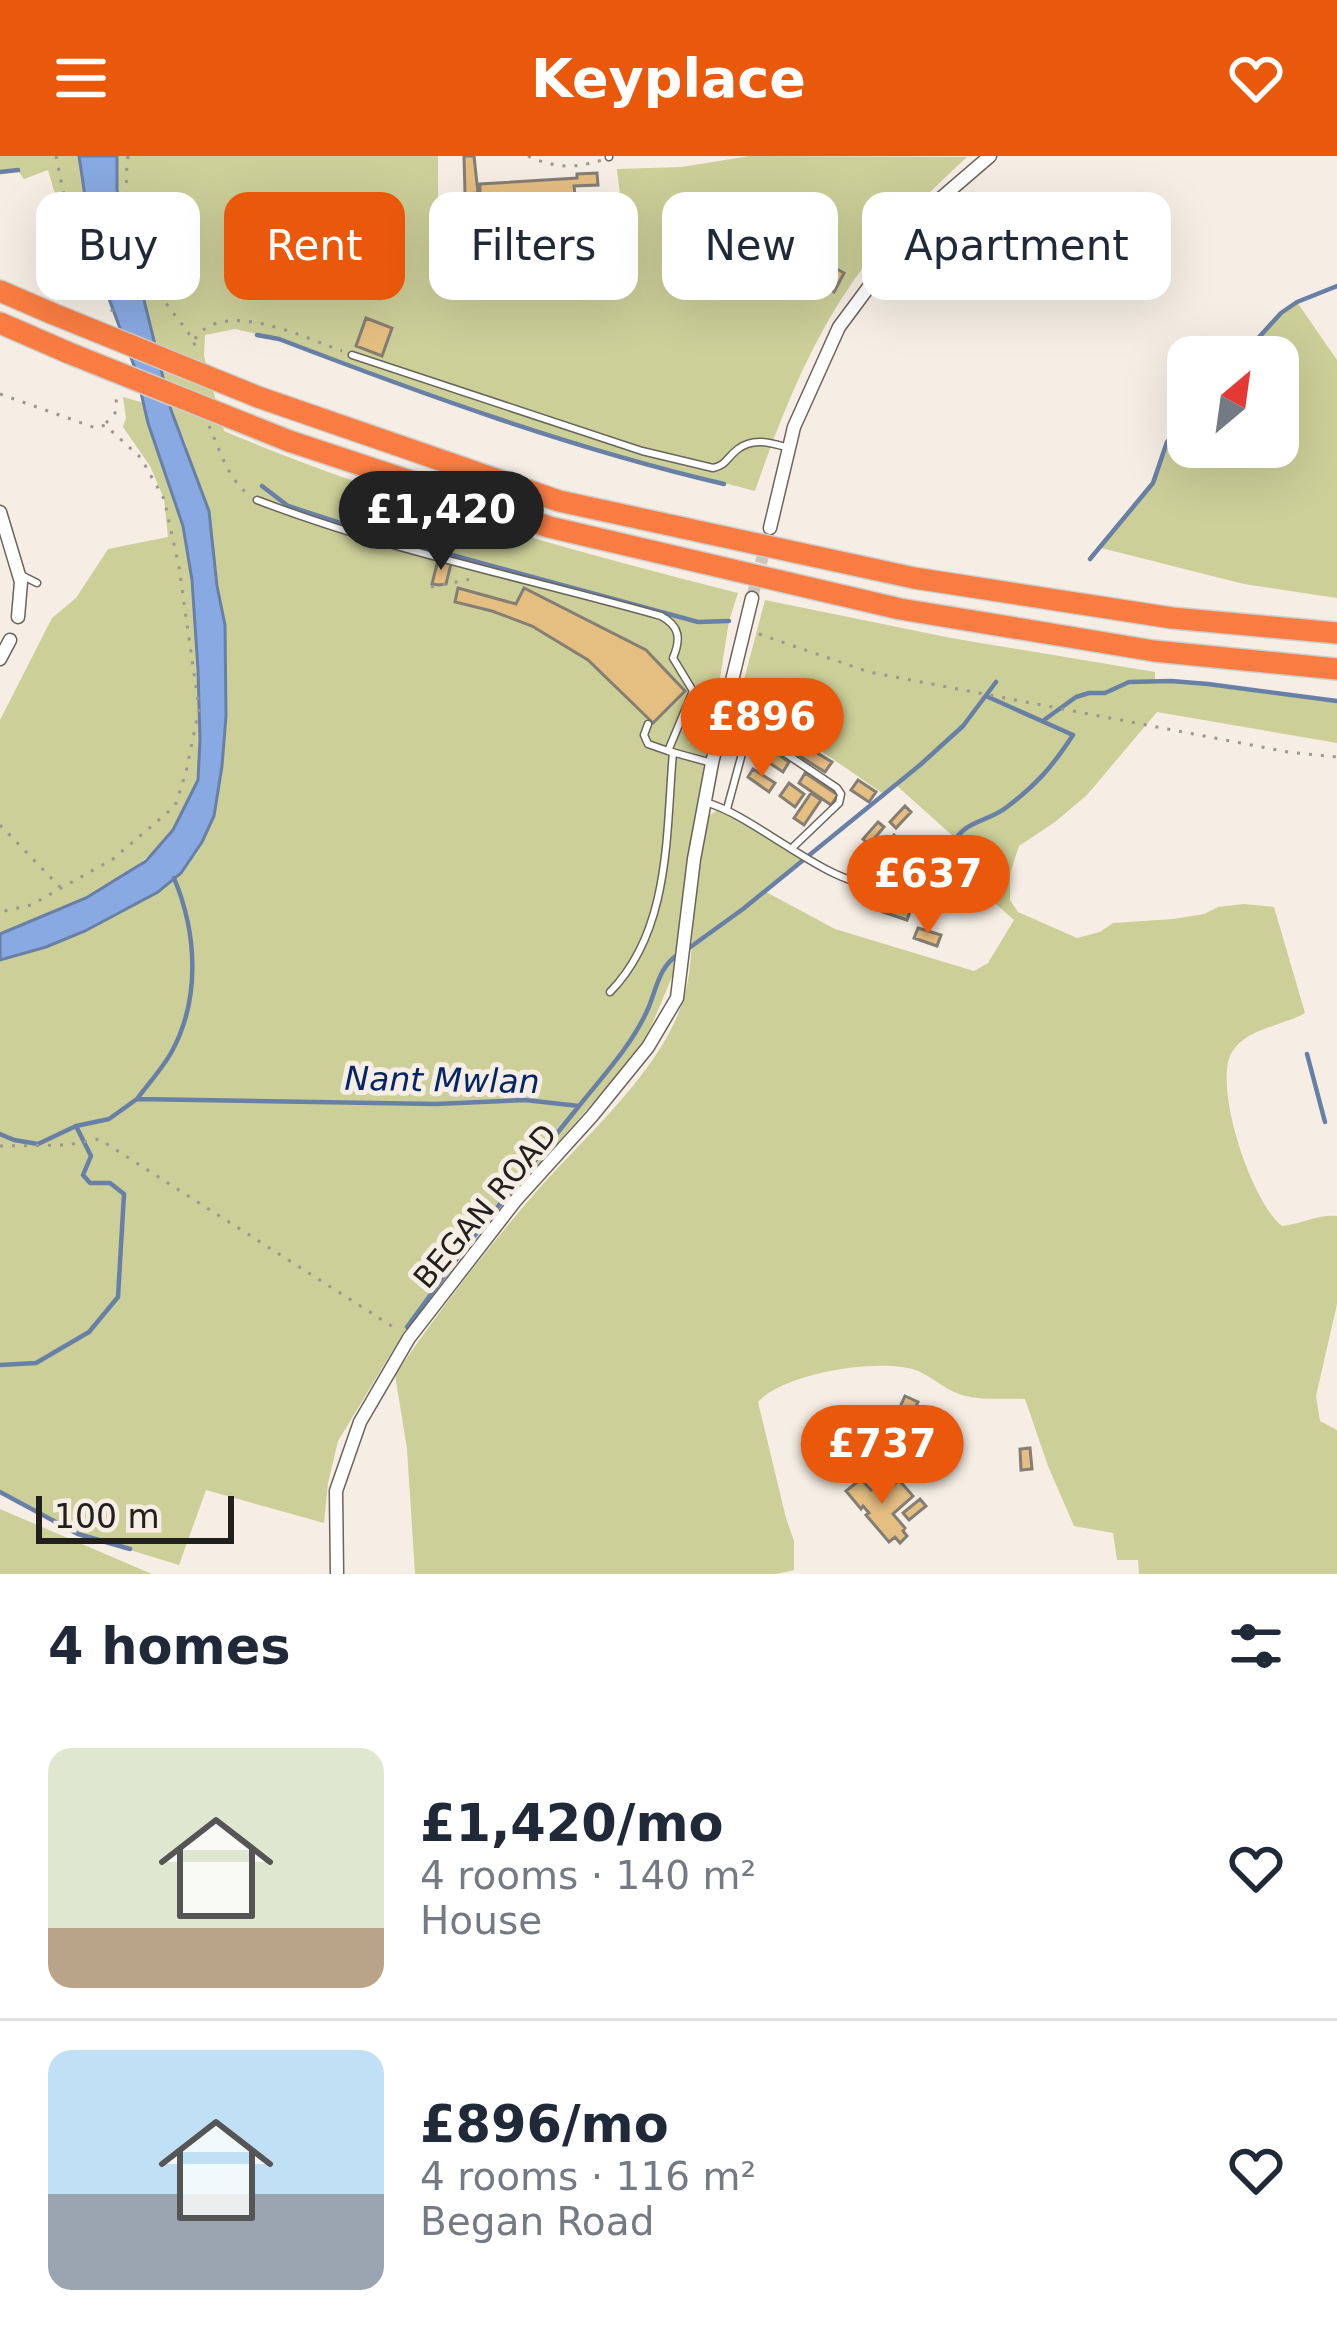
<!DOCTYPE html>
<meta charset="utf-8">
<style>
:root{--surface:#fff;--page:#f6f6f7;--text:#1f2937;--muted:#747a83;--line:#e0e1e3;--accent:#ea580c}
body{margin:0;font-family:"DejaVu Sans",sans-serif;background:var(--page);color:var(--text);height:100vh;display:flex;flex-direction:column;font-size:45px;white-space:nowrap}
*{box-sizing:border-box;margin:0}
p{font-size:39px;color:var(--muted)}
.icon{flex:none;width:66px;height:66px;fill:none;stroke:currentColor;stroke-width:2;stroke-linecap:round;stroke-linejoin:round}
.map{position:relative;height:1418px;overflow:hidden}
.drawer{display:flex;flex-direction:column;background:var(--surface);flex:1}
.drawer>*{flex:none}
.guide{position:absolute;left:36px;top:36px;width:1266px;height:108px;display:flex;gap:24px}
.needle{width:78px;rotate:29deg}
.tools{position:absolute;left:1167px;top:180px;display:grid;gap:24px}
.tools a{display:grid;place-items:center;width:132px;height:132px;border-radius:24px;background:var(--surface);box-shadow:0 12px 48px #0002;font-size:60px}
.scale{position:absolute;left:36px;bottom:30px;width:198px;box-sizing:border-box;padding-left:12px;border:6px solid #22201c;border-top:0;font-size:33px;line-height:42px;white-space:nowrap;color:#22201c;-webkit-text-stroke:9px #f6eee4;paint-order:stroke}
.price{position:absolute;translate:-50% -102px;padding:0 27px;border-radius:42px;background:var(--accent);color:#fff;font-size:39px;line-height:78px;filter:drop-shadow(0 3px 6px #0008)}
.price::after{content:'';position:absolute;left:50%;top:72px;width:36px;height:27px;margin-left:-18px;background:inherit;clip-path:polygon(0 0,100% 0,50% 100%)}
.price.current{background:#222;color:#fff}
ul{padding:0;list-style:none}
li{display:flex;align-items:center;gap:36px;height:300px;padding:0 48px}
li+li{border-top:3px solid var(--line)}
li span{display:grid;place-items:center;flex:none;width:336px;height:240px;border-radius:24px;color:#555}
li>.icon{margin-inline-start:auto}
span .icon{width:144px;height:144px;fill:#fffc;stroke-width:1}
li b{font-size:51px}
h2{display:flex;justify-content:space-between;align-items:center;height:144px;padding:0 48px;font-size:51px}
.tag{padding:0 42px;border-radius:24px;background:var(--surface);box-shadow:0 12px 48px #0002;font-size:42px;line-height:108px}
.tag.current{background:var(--accent);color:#fff}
header{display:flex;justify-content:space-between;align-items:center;height:156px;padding:0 48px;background:var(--accent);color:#fff;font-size:54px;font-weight:700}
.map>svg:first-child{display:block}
</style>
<header><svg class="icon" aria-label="menu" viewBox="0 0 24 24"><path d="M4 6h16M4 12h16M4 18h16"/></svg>Keyplace<svg class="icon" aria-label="heart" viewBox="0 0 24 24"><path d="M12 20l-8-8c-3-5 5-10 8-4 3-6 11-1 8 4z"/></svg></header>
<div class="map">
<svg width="1337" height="1418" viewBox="0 0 1337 1418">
<rect width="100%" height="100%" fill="#f6eee4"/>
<path fill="#cccf98" d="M0 0H79L90 73 106 134 92 138 81 110 62 94 59 52 48 14 24 23 17 14 0 16Z
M117 0H438V73C472 73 610 87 619 42 621 34 617 21 617 13L682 11 750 0 967 1C935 31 903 61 876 95 819 164 784 251 755 335L563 285 417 236 279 183 235 173 205 179 204 200 224 275C390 345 564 393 738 437L729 465 674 816 651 871 636 898 467 1089 407 1171 338 1285 328 1327 324 1367 206 1334 179 1409 78 1378 0 1336V804L46 791 158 736 181 717 202 686 214 660 226 560 225 469 186 288 171 254 116 34Z
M1297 146 1337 204V442L1244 428 1097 391 1153 327 1167 286 1188 264V291H1278V201H1241L1281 157Z
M123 241 144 247C152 289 172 328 182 370 195 419 197 474 198 525 199 555 205 599 197 626 169 713 78 749 0 778V564L52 462 76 442 108 393 168 381 164 343 150 310 123 271 126 262Z
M765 444 951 482 1155 516V526L1208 528 1337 545V587L1157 556 1087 639 1055 666 1019 690 1010 718V744L1018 756 1077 782 1100 776 1113 767 1173 763 1204 758 1218 751 1244 748 1274 751 1305 857C1282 870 1247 872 1232 896 1212 929 1252 1048 1282 1070 1300 1068 1320 1058 1337 1060V1148L1316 1240 1320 1265 1337 1274V1418H1139L1138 1404H1117L1113 1377 1074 1370 1048 1310 1025 1243C1005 1242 978 1245 959 1238 945 1233 932 1221 918 1215 882 1201 784 1217 758 1246L786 1362 794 1385V1414L776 1418H415L407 1293 395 1219C437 1157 486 1094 535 1037 583 982 657 919 681 850 693 819 691 783 694 750 697 720 703 690 708 660L720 653 804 704 766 736 835 773 974 815 988 807 1014 764 997 749 966 731 953 688 955 682 895 628 882 637 740 539Z
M0 1353 152 1418H0Z"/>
<path fill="#88a9e1" stroke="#6980a6" stroke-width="3" d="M79 0H117V34L171 254 209 355 217 430 225 469 226 560 222 610 214 660 202 686 181 717 158 736 85 775 46 791 0 804V778L86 742 146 705 173 674 198 624 200 583 198 514 192 424 183 370 148 267 136 215 99 116 90 73Z"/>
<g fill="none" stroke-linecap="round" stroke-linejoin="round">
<path stroke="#6980a6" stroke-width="4.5" d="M0 16 18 14
M257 179 279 183C425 239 571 292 724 328
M1241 201 1281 157 1297 146 1337 130
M262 330 288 350 371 377 698 466 729 465
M1090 403 1153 327 1167 286 1188 264
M1044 564 1076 541 1089 537H1105L1129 526 1171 525 1208 528 1337 545
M963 724 953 688C964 664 988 666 1007 651 1037 628 1052 611 1073 579L986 540
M689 792 743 753 920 609 963 570 996 526
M1307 898 1325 966
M137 943C148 928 162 913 171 897 201 843 197 777 174 722
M0 978 14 984 38 988 76 970 109 963 137 943 436 948 525 944 579 950C603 920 631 890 647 855 657 833 658 811 679 798
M407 1171 467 1089 579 950
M0 1209 36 1207 89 1176 118 1141 124 1038 110 1027H90L83 1019 91 1000 76 970
M0 1336 78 1378 130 1393"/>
</g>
<path fill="#e5be82" stroke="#847e74" stroke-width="3" d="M464 0H474L478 37 465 38Z
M597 17 598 29 574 30 575 39 520 42V38L480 40V28L577 22V18Z
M835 112 844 117 834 136 825 131Z
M366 162 392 172 382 200 356 190Z
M438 404 451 408 446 428 439 429 432 428Z
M458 432 516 448 524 432 646 494 685 535 653 567 588 504 532 470 492 455 455 446Z
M769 568 800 588 794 597 763 577Z
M757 584 789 606 783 616 750 594Z
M802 588 832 606 825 616 795 597Z
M753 613 775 627 769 636 748 621Z
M805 617 838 639 831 649 799 627Z
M858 624 876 636 869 646 851 634Z
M789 627 804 638 795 651 780 640Z
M811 637 821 644 804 669 794 662Z
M905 650 911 656 896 672 890 666Z
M878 666 884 671 873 684 876 687 872 691 863 683Z
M894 679 899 684 884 701 879 697Z
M897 690 911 701 901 715 886 703Z
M889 737 914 744 907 764 883 756Z
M928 745 952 748 951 755 927 753Z
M918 772 941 779 937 790 914 782Z
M905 1240 918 1246 907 1268 895 1262Z
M1030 1292 1032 1313 1021 1314 1020 1293Z
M861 1323 871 1334 879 1326 886 1335 899 1324 913 1340 893 1358 905 1372 903 1375 907 1380 900 1387 895 1381 889 1386 866 1359 869 1357 863 1350 861 1353 846 1335Z
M920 1343 926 1350 909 1364 903 1357Z"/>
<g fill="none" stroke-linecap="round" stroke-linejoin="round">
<path stroke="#ccc5bc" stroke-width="12" stroke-dasharray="12 6" stroke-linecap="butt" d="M752 442 770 372"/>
<g stroke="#6b645b" stroke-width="9">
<path id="lane" d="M609 1V0
M352 199 642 295 713 312C727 309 726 302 738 293 754 281 771 287 789 292
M257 344C387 394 526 422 661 460 680 470 681 483 673 502L693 535 668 595 712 607
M23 420 37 427
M648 568 644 579 648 588 668 595
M708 647C754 660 830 730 873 728 882 727 884 724 891 720
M727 653 743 594 751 580 758 579 837 632 841 638 839 647 792 692
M610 836C671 774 666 676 673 596"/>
</g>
<g stroke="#6b645b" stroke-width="15">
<path id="street" d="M0 356 21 426 18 461
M770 372 794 271 839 171 894 97 940 43 990 0
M0 503 10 484
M337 1418 336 1335 360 1266 409 1182 516 1044 592 960 648 891 677 842 694 703 712 607 752 442"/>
</g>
<g stroke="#cececd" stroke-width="24">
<path id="highway" d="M0 135 51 157
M0 167 69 197
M258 241 559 345 914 422 1172 462 1337 477
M289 285 549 371 900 453 1154 495 1337 513"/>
</g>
<path stroke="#9c978f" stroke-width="3" stroke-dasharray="3 9" stroke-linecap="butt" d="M56 0 70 69 73 95C96 117 110 129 113 162
M128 0C121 51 136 106 166 147 177 164 192 176 197 196
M528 0C554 12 574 13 602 4
M195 183C223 141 305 182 342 195
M0 238 96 272 105 269 141 302 164 343 179 411 199 553 186 616 175 650 113 703 31 749 0 756
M106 267 115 257 117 238
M209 270C220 294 227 322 249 339
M431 431 476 422
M759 478 869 516 1288 596 1337 601
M0 669 60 731
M0 990 67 989 99 983 398 1174"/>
<use href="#lane" stroke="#fff" stroke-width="6"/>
<use href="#street" stroke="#fff" stroke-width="12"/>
<use href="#highway" stroke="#f97d42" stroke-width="21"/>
<g stroke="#cececd" stroke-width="24" stroke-linecap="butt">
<path id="highway-bridge" d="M51 157 258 241
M69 197 289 285"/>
</g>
<use href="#highway-bridge" stroke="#f97d42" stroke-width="21"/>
</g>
<g text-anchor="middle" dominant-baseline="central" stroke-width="10" stroke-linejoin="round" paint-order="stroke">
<g font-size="30" fill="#22201c" stroke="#f6eee4">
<text transform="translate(485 1050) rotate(-50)">BEGAN ROAD</text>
</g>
<g font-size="33" font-style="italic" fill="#042666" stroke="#f6eee4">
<text transform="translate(442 924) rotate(1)">Nant Mwlan</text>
</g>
</g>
</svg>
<div class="tools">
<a><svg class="needle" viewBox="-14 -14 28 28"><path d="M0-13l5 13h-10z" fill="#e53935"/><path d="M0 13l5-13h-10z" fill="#747a83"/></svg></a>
</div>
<div class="scale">100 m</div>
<b class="price current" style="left:441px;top:417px">£1,420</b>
<b class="price" style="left:762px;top:624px">£896</b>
<b class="price" style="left:928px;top:781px">£637</b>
<b class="price" style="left:882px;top:1351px">£737</b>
<div class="guide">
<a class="tag">Buy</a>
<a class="tag current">Rent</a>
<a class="tag">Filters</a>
<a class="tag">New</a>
<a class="tag">Apartment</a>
</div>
</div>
<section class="drawer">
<h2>4 homes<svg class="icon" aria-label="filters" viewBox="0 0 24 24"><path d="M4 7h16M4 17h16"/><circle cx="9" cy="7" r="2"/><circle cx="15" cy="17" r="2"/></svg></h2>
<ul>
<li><span style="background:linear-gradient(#dfe7d0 75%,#b9a48a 0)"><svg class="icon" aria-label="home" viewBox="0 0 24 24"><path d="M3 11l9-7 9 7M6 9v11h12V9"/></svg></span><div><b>£1,420/mo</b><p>4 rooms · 140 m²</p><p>House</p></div><svg class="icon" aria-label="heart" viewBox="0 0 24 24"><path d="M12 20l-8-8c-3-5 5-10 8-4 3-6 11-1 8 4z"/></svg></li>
<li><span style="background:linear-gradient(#bfe0f5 60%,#9aa5b1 0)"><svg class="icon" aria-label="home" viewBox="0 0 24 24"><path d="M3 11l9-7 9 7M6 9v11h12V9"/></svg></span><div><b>£896/mo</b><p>4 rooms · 116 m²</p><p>Began Road</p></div><svg class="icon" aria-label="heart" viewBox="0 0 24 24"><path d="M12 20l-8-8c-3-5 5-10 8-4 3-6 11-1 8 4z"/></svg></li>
</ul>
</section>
